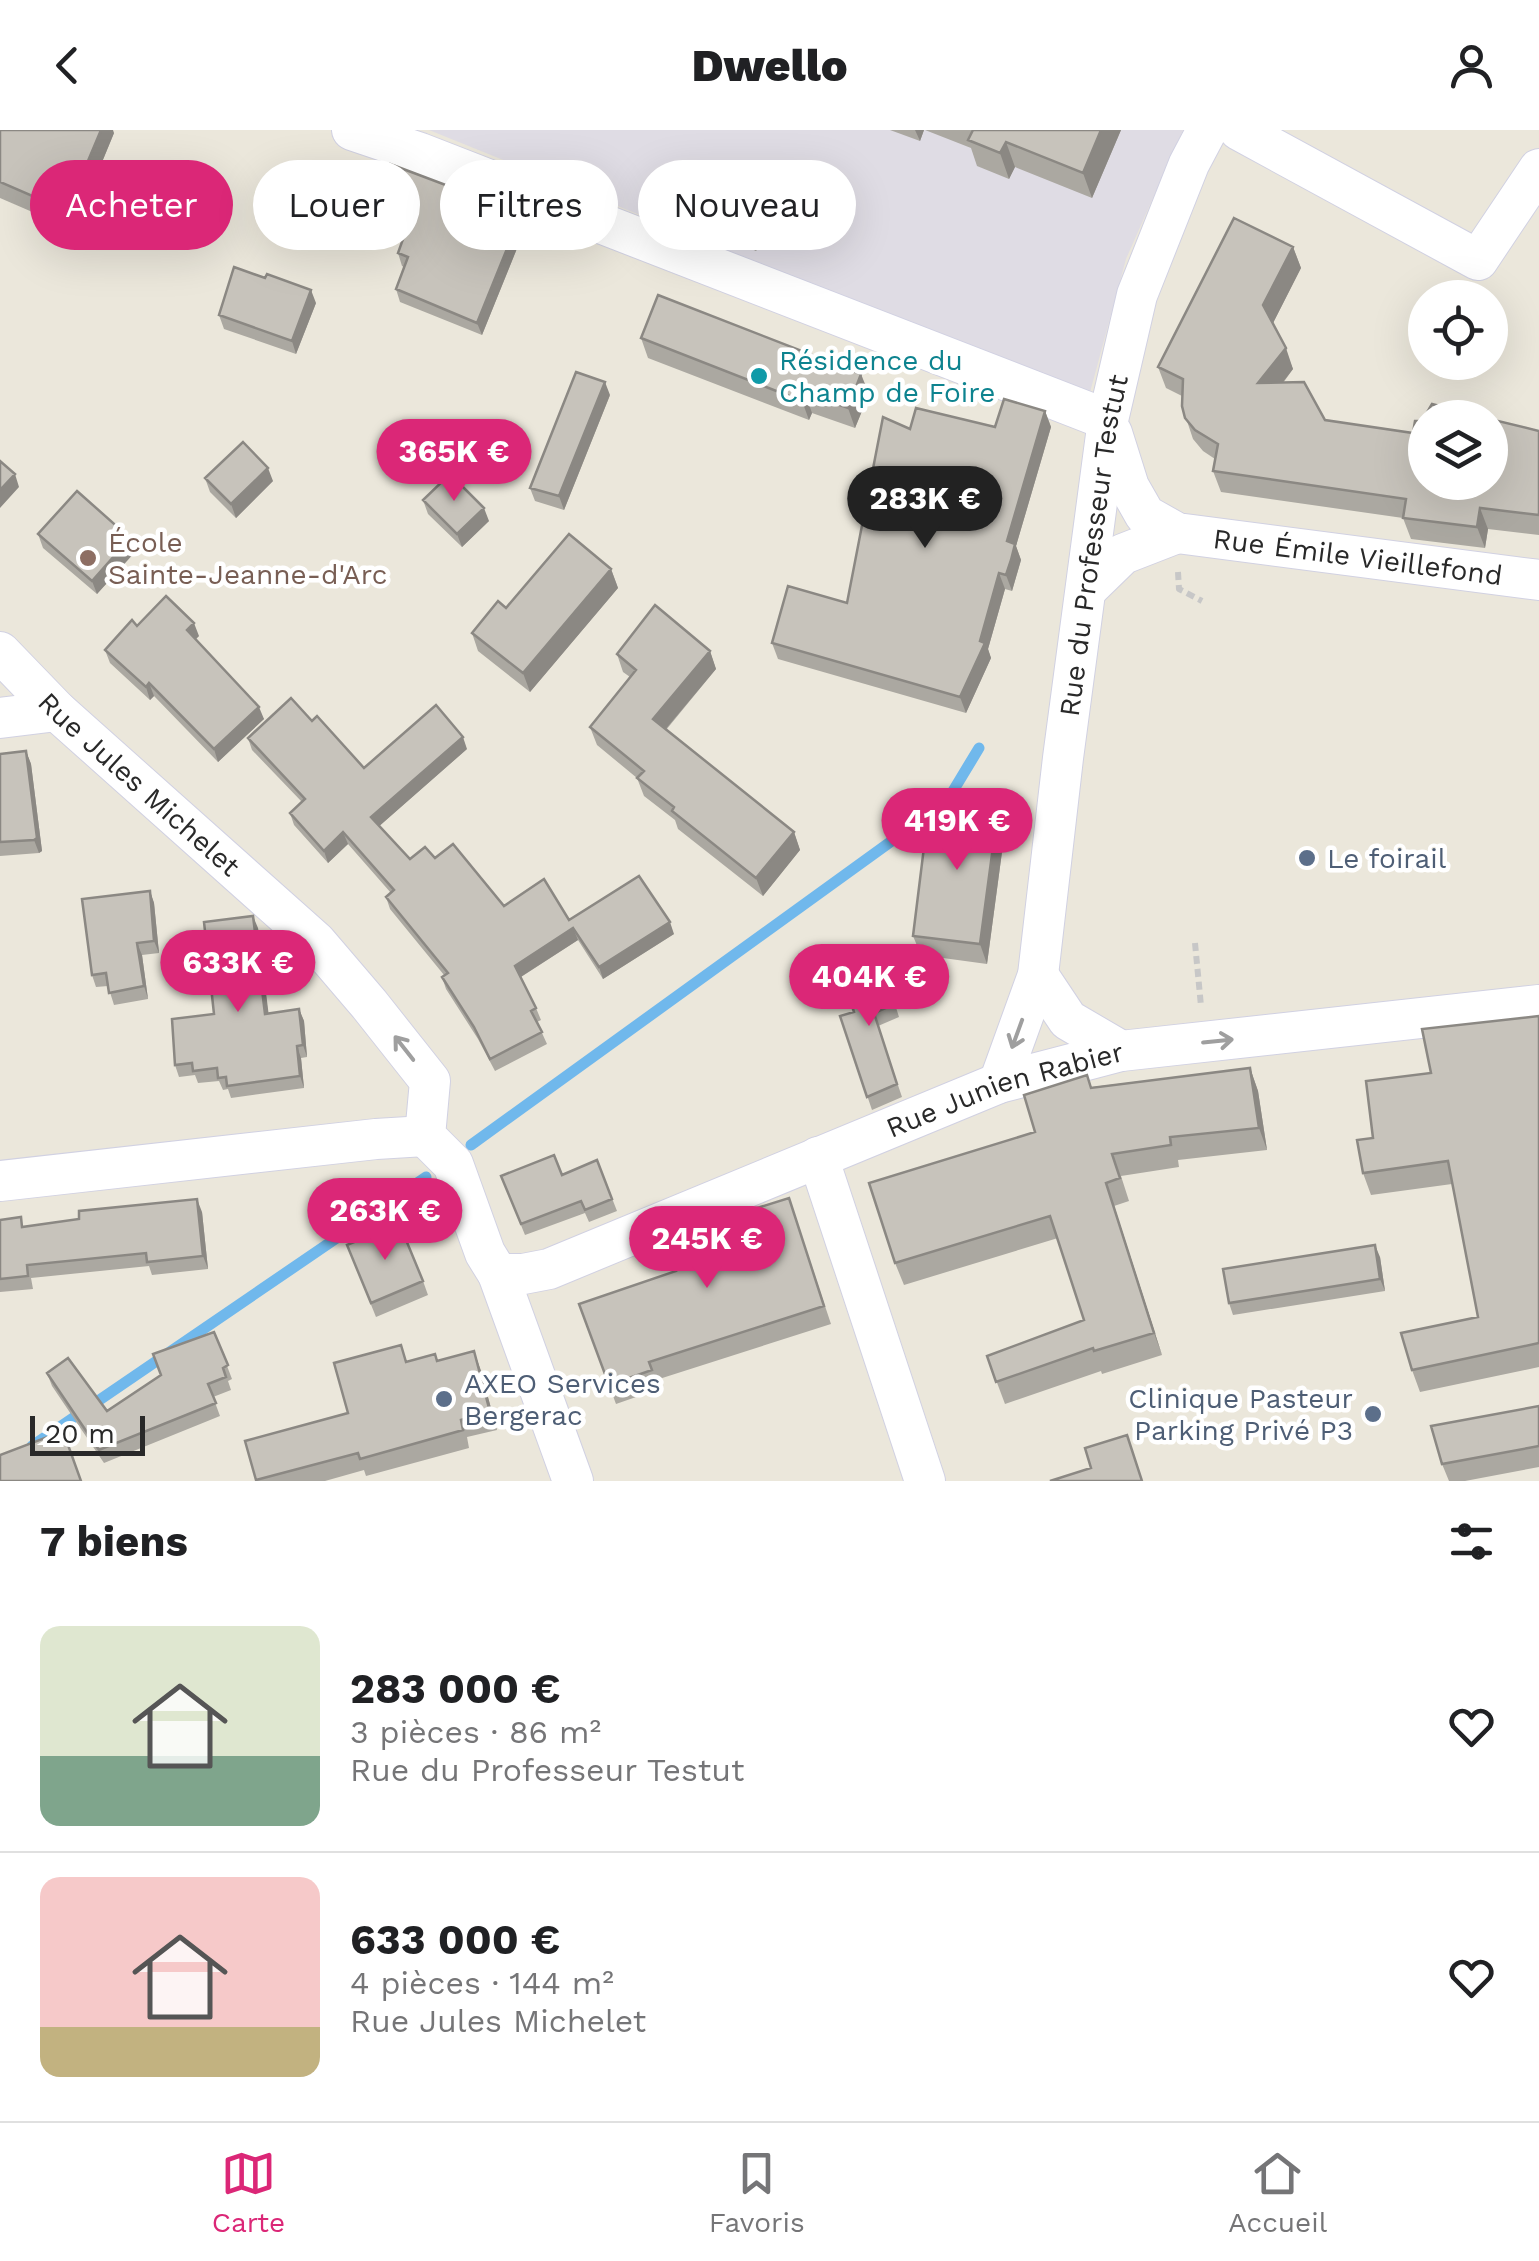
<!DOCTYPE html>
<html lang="fr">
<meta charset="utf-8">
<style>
:root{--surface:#fff;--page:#f2f2f2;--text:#202124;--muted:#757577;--line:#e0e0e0;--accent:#db2777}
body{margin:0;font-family:"Work Sans",sans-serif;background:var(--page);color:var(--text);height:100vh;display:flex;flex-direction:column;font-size:38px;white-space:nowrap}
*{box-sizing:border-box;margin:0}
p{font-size:32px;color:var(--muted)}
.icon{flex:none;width:55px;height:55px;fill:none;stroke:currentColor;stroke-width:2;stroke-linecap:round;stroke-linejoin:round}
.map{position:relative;height:1351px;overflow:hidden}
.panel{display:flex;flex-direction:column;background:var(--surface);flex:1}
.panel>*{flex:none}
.guide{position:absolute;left:30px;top:30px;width:1000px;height:90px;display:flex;gap:20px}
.fabs{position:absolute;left:1408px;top:150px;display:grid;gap:20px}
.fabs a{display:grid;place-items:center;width:100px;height:100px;border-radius:50%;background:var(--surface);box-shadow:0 10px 40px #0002;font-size:50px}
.scale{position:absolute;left:30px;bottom:25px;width:115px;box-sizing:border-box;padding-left:10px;border:5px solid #292929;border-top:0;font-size:28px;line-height:35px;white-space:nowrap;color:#292929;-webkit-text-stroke:8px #fff;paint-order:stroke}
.price{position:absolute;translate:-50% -85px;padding:0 22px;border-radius:35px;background:var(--accent);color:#fff;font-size:32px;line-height:65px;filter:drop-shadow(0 2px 5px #0008)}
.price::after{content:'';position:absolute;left:50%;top:60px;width:30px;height:22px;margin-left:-15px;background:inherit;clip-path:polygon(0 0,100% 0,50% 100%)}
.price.active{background:#222;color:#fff}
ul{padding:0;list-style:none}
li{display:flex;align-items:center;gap:30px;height:250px;padding:0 40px}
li+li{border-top:2px solid var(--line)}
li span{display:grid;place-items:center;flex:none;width:280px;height:200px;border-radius:20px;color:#555}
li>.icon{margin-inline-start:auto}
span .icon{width:120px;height:120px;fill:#fffc;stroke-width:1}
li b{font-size:42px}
h2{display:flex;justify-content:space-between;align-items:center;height:120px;padding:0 40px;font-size:42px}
.tag{padding:0 35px;border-radius:45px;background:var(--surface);box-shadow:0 10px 40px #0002;font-size:35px;line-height:90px}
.tag.active{background:var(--accent);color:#fff}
header{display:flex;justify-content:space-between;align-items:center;height:130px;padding:0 40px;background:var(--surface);font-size:45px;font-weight:800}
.dock{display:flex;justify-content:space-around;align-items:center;height:140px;border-top:2px solid var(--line);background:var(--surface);font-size:28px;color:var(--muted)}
.dock a{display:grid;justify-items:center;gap:5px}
.dock .active{color:var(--accent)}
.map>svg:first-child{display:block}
</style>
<header><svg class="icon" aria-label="back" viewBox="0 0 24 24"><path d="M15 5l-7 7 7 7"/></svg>Dwello<svg class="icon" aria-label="person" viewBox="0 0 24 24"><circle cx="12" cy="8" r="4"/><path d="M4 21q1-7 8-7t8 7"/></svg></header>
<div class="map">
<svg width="1539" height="1351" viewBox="0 0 1539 1351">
<rect width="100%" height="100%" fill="#ebe7db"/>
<path fill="#dfdce4" d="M429 0H1183L1126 129 1089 266Z"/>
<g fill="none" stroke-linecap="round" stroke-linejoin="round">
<path stroke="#70b8ec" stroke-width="11" d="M471 1015 947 671 979 618
M32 1316 426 1047"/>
<g stroke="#d1d1e2" stroke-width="42">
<g id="minor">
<path d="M352 0 420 23 1108 290"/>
<path d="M1239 0 1478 130 1539 39"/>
<path id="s1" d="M1112 303 1129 357 1145 385 1177 403 1539 450"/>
<path d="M1087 459 1123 424 1177 403"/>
<path id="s2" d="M0 522 57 581 316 812 369 874 430 951 425 1006 453 1034 485 1123 498 1144 573 1351"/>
<path d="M0 588 57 581"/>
<path d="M1038 845 1068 890 1121 921"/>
<path id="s3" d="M999 953 1038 845 1063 628 1108 290 1137 165 1189 34 1207 0"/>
<path d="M818 1027 925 1351"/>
<path d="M0 1051 376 1009 425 1006"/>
<path id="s4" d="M498 1144H523L549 1139 999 953 1121 921 1539 875"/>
</g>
</g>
<path stroke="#c7c7c7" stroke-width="6" stroke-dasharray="8 5" stroke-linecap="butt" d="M1178 442 1179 459 1202 471
M1195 813 1201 876"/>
<use href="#minor" stroke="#fff" stroke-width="40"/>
</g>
<path fill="#aba8a1" d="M0 0 114 3 74 100 0 68Z
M890 0H924L920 11Z
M925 0H1121L1092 68 1015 37 1009 49 977 36 971 18Z
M451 57 455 70 454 73 520 111 482 205 400 172 396 159 404 137 402 136 398 123 408 94 381 87 376 75Z
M768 67 773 81 756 121 697 96 692 83Z
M1293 117 1301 138 1273 193 1293 239 1283 253 1325 290 1413 303 1539 301V405L1488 399 1485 418 1411 409 1403 388 1221 362 1213 341 1215 329 1203 321 1193 309 1182 276V266L1166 258 1158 237Z
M316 173 296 224 224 199 219 185Z
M641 208 869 264 855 298 812 283 809 290 648 228Z
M610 265 564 380 535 371 530 358Z
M1045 281 1051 297 1016 416 1021 430 1012 461 1005 459 988 519 991 528 966 583 778 529 772 513 847 473 995 297Z
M205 348 273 351 236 388 210 362Z
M423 370 489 391 462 417 428 384Z
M38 404 135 422 97 464 43 418Z
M611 439 618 458 530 562 478 521 472 503Z
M137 496 199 506 195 509 264 589 218 632 154 566 150 570 110 533 105 520Z
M710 521 716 539 666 600 794 702 800 720 763 766 678 699 675 690 644 666 637 648 597 615 590 597 630 547 623 542 617 524Z
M312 591 364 638 467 619 379 696 410 729 435 728 504 776 569 790 674 804 603 849 578 810 521 847 536 878 541 890 537 892 547 914 495 941 478 909 446 859 442 847 444 845 390 779 386 767 391 763 348 714 328 733 294 695 290 683 302 672 252 620 248 608Z
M26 621 31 634 42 721 39 723 0 726V624Z
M999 672 1006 692 987 834 921 825 913 806 943 704Z
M150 761 154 773 159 823 142 825 148 869 114 875 108 856 96 857 92 845Z
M258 798 268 883 299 879 304 891 307 927 301 928 304 958 231 968 228 959 223 960 219 951 198 953 195 945 179 947 175 935 214 884Z
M883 836 899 887 878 896 902 967 872 980 840 886 854 882Z
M1539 886V1237L1420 1262 1412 1240 1478 1187 1452 1054 1371 1065 1363 1043 1373 1008 1431 943Z
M1250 938 1258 961 1267 1020 1178 1030 1179 1037 1121 1046 1129 1071 1114 1076 1162 1225 1102 1244 1101 1241 1005 1274 987 1226 1084 1190 1058 1108 904 1155 895 1133 1035 1002 1092 957Z
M597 1030 617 1081 589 1092 585 1083 525 1105 501 1046 562 1045Z
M789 1068 831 1194 656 1250 659 1259 616 1274 579 1174 676 1141Z
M202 1082 208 1139 152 1145 149 1136 31 1148 33 1159 0 1162V1090L25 1097Z
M347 1115 423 1151 428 1165 376 1187Z
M1380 1127 1385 1161 1233 1185 1229 1173Z
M214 1202 232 1249 228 1251 231 1260 213 1267 220 1286 104 1333 52 1256 47 1243 107 1281 161 1245Z
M407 1231H437L480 1238 497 1300 467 1307 469 1318 366 1346 364 1340 325 1351H256L348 1283Z
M1539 1276V1337L1465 1351H1449L1442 1334Z"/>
<path fill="#8b8883" d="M101 0H113L114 3 74 100 67 81Z
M915 0H924L920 11Z
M1101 0H1121L1092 68 1083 43Z
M1006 12 1015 37 1009 49 1000 23Z
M451 57 455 70 450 82 446 69Z
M768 67 773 81 756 121 752 107Z
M515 99 520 111 482 205 477 193Z
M1293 117 1301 138 1271 197 1263 175Z
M311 160 316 173 296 224 292 211Z
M1286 218 1293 239 1266 274 1258 253Z
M861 244 869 264 855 298 848 278Z
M605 252 610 265 564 380 559 366Z
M805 263 812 283 809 290 802 271Z
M1045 281 1051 297 1016 416 1021 430 1012 461 1006 445 1007 411Z
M268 338 273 351 236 388 231 374Z
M15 344 19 357 0 378V360Z
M484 378 489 391 462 417 457 404Z
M1480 378 1488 399 1485 418 1477 397Z
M130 408 135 422 97 464 92 451Z
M611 439 618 458 530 562 523 543Z
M999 443 1005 459 988 519 991 528 966 583 960 567 980 511Z
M194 493 199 506 192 513 187 500Z
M710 521 716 539 659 607 653 589Z
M149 553 154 566 150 570 146 557Z
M259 577 264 589 218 632 214 619Z
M463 607 467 619 376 699 371 687Z
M26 621 31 634 42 721 39 723 34 710Z
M999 672 1006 692 987 834 980 814Z
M343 702 348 714 328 733 324 721Z
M794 702 800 720 763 766 756 748Z
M150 761 154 773 159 823 154 811Z
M253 786 258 798 270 895 265 884Z
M670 792 674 804 603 849 599 837Z
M573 798 578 810 519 848 515 836Z
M137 813 142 825 148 869 144 856Z
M299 879 304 891 307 927 303 915Z
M297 916 301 928 304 958 300 946Z
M1250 938 1258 961 1267 1020 1259 998Z
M1106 1053 1114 1076 1162 1225 1154 1203Z
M197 1069 202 1082 208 1139 203 1126Z
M1375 1115 1380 1127 1385 1161 1380 1149Z
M474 1221 480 1238 497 1300 490 1282Z"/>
<path fill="#c7c3bb" stroke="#8b8883" stroke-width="2.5" d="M0 0H101L67 81 0 52Z
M973 0H1101L1083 43 1006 12 1000 23 968 10Z
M390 34 451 57 446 69 515 99 477 193 396 159 408 127 398 123 412 84 376 75Z
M708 44 768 67 752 107 692 83Z
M1234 88 1293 117 1263 175 1286 218 1258 253 1304 252 1325 290 1413 303 1415 291H1422L1432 274 1485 288H1425V352H1490V289L1539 301V385L1480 378 1477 397 1403 388 1406 369 1213 341 1218 314 1195 300 1185 288 1182 276 1183 249 1158 237Z
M234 137 265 148 267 144 311 160 292 211 219 185Z
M658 165 861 244 848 278 805 263 802 271 641 208Z
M576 242 605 252 559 366 530 358Z
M1004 269 1045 281 1007 411 1015 414 1011 430 1006 445 999 443 980 511 985 513 960 567 772 513 788 456 847 473 883 287 910 299 916 278 995 297Z
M243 312 268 338 231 374 205 348Z
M0 331 15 344 0 360Z
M450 344 484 378 457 404 423 370Z
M77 361 130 408 92 451 38 404Z
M569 404 611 439 523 543 472 503 498 471 506 478Z
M166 466 194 493 187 500 259 577 214 619 149 553 146 557 105 520 132 490 137 496Z
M655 475 710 521 653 589 794 702 756 748 672 681 674 677 637 648 644 641 590 597 636 540 617 524Z
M291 568 312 591 317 586 364 638 436 575 463 607 371 687 410 729 425 717 435 728 453 714 504 776 544 749 569 790 639 746 670 792 599 837 573 798 515 836 536 878 531 881 542 902 490 929 474 897 442 847 448 843 386 767 394 760 343 702 324 721 290 683 305 669 248 608Z
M26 621 37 708 34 710 0 712V624Z
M948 666 999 672 980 814 913 806 926 701 943 704Z
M150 761 154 811 137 813 144 856 109 863 106 843 92 845 82 769Z
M253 786 265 884 299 879 303 915 297 916 300 946 227 956 226 947 218 948 217 938 193 941 192 933 175 935 172 889 214 884 204 792Z
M883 836 895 874 874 883 897 954 867 967 840 886 854 882 843 850Z
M1539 886V1213L1412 1240 1401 1203 1478 1187 1448 1031 1363 1043 1357 1010 1373 1008 1366 951 1431 943 1422 899Z
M1250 938 1259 998 1170 1007 1171 1015 1112 1024 1120 1048 1106 1053 1154 1203 1094 1221 1093 1218 996 1252 987 1226 1084 1190 1050 1086 895 1133 869 1053 1035 1002 1024 965 1087 945 1091 958Z
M554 1025 562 1045 597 1030 612 1069 585 1080 581 1071 521 1094 501 1046Z
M789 1068 824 1176 649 1232 652 1240 609 1255 579 1174 676 1141 665 1107Z
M197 1069 203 1126 147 1132 146 1123 27 1135 28 1146 0 1149V1090L21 1087 22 1097 79 1089V1081Z
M399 1093 423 1151 371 1173 347 1115Z
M1375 1115 1380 1149 1229 1173 1223 1139Z
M214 1202 228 1235 223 1238 226 1247 208 1254 216 1273 99 1320 47 1243 68 1228 107 1281 161 1245 153 1224Z
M401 1215 406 1232 435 1224 437 1231 474 1221 490 1282 461 1290 463 1300 360 1329 358 1323 256 1350 245 1311 348 1283 334 1233Z
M1539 1276V1316L1442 1334 1431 1296Z
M63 1301 81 1351H0V1325Z
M1127 1305 1142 1351H1050L1091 1338 1085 1318Z"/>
<defs><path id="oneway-shaft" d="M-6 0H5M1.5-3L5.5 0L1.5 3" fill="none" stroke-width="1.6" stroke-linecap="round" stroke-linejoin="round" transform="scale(2.5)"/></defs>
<g stroke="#9f9f9f">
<use href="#oneway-shaft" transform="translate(1017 904) rotate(110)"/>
<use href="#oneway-shaft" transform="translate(1218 911) rotate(-6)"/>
<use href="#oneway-shaft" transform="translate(404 918) rotate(-128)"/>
</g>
<circle fill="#0f9aa8" stroke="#fff" stroke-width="4" cx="759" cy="246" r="10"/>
<circle fill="#8d6e63" stroke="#fff" stroke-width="4" cx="88" cy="428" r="10"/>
<g fill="#5c6f8a" stroke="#fff" stroke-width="4">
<circle cx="1307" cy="728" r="10"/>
<circle cx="444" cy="1269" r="10"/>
<circle cx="1373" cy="1284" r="10"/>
</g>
<g text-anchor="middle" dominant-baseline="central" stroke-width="9" stroke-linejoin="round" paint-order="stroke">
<g font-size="28" fill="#0d838f" stroke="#fff" text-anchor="start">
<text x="779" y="230">Résidence du<tspan x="779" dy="32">Champ de Foire</tspan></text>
</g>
<g font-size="28" fill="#785e54" stroke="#fff" text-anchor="start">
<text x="108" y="412">École<tspan x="108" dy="32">Sainte-Jeanne-d'Arc</tspan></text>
</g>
<g font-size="28" fill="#292929" stroke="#fff">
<text stroke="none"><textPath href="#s3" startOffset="548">Rue du Professeur Testut</textPath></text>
<text stroke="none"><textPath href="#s1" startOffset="308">Rue Émile Vieillefond</textPath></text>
<text stroke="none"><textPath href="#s2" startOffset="192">Rue Jules Michelet</textPath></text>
<text stroke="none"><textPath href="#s4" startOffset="542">Rue Junien Rabier</textPath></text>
</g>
<g font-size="28" fill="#4e5e75" stroke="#fff" text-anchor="start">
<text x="1327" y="728">Le foirail</text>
<text x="464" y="1253">AXEO Services<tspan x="464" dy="32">Bergerac</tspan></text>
<text x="1353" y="1268" text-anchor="end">Clinique Pasteur<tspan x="1353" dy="32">Parking Privé P3</tspan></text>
</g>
</g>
</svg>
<div class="fabs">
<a><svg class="icon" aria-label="locate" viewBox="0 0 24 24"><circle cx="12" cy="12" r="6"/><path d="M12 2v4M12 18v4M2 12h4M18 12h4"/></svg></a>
<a><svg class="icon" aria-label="layers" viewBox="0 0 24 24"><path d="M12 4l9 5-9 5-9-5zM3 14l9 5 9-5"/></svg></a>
</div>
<div class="scale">20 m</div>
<b class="price" style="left:454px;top:374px">365K €</b>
<b class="price active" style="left:925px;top:421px">283K €</b>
<b class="price" style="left:957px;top:743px">419K €</b>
<b class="price" style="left:238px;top:885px">633K €</b>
<b class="price" style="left:869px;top:899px">404K €</b>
<b class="price" style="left:385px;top:1133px">263K €</b>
<b class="price" style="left:707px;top:1161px">245K €</b>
<div class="guide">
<a class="tag active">Acheter</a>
<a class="tag">Louer</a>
<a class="tag">Filtres</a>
<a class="tag">Nouveau</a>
</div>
</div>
<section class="panel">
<h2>7 biens<svg class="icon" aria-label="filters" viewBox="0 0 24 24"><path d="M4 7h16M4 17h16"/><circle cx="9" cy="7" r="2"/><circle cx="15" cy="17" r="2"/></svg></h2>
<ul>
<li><span style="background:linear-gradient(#dfe7d0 65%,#7fa58c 0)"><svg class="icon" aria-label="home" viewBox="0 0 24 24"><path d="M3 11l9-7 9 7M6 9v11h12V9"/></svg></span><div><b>283 000 €</b><p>3 pièces · 86 m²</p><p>Rue du Professeur Testut</p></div><svg class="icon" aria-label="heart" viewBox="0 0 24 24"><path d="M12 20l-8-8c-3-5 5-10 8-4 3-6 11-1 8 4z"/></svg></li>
<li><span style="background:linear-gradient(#f6c9c9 75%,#c2b280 0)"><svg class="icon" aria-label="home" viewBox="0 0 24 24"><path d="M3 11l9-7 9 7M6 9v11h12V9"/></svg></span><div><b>633 000 €</b><p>4 pièces · 144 m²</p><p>Rue Jules Michelet</p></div><svg class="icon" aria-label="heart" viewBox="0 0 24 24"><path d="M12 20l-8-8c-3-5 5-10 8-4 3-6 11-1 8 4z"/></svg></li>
</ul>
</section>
<nav class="dock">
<a class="active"><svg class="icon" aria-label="map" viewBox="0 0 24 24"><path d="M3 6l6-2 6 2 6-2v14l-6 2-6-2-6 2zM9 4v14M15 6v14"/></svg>Carte</a>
<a><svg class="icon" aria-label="saved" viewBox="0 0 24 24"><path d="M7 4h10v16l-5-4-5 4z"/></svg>Favoris</a>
<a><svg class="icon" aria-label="home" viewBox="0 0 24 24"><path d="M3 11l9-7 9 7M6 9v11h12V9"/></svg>Accueil</a>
</nav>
